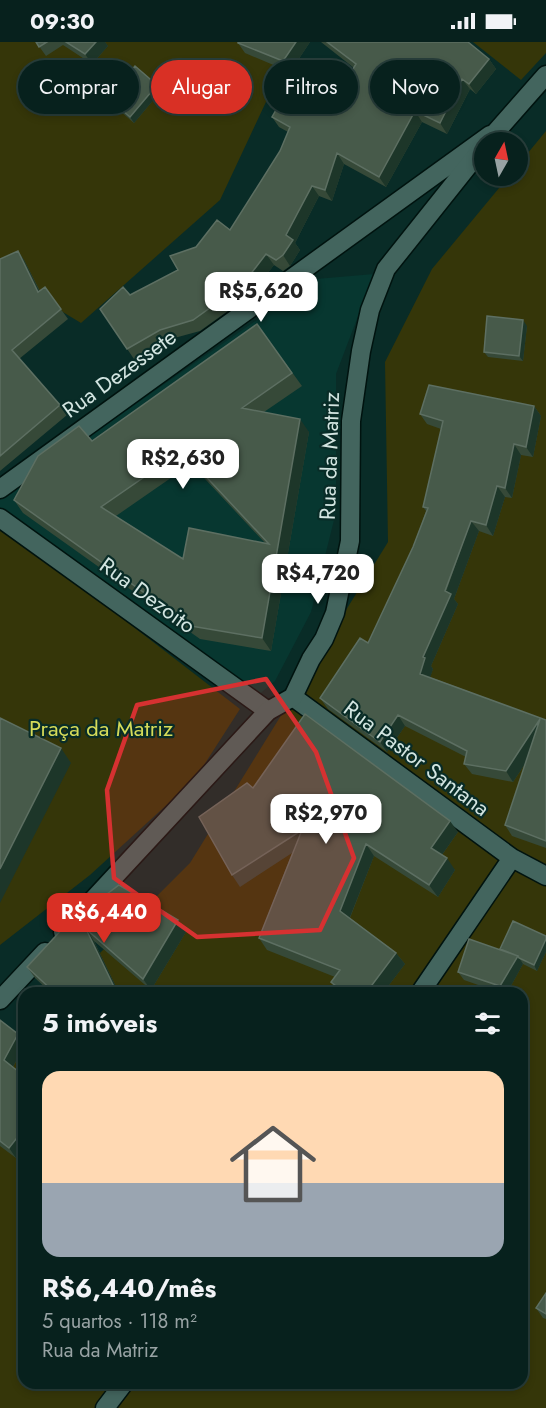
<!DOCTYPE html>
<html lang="pt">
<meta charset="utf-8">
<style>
:root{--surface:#07211d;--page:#152e2a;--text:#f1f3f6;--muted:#98a3a4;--line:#283e3b;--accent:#d93025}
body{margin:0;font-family:Jost,sans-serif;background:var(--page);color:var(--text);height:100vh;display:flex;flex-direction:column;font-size:22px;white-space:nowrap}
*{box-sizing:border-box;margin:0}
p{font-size:20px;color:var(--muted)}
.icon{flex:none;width:33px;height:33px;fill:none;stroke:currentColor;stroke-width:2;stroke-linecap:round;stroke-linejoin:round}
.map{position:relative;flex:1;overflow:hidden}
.details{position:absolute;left:18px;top:945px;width:510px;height:402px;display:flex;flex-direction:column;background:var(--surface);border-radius:18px;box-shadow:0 3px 9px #0003,0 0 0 2px var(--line)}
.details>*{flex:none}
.guide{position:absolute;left:18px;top:18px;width:510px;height:54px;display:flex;gap:12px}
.needle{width:39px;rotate:9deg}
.tools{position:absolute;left:474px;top:90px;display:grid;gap:12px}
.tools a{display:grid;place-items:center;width:54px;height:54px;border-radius:50%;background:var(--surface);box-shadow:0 3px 9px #0003,0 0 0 2px var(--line);font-size:30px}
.price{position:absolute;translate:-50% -51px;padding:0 14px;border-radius:12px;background:#fff;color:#222;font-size:20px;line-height:39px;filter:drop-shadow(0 2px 3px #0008)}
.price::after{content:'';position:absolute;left:50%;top:36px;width:18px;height:14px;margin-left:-9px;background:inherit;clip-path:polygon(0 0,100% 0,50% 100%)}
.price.selected{background:var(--accent);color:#fff}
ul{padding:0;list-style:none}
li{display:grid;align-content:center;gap:12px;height:318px;padding:0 24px}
li span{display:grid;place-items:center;height:186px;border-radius:18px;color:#555}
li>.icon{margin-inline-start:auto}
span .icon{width:108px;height:108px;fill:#fffc;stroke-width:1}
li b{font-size:26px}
h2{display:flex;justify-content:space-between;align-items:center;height:72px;padding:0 24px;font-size:26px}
.pill{padding:0 21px;border-radius:27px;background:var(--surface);box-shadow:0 3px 9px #0003,0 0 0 2px var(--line);font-size:21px;line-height:54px}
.pill.selected{background:var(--accent);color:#fff}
.status{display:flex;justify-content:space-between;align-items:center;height:42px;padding:0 30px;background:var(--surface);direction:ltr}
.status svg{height:16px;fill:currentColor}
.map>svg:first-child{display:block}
</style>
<div class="status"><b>09:30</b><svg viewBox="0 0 49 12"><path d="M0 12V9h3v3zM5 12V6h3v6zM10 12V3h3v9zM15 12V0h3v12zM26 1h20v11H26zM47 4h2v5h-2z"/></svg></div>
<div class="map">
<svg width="546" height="1366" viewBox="0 0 546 1366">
<rect width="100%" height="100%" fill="#092c27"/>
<path fill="#073730" d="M374 232 336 332V470L311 570 275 639 256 655 0 469V456L316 237Z"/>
<path fill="#353609" d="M0 0H294L220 158 81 281 0 232Z
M473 0H546V11L521 38Z
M546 89V1366H0V1011L24 987V1341H522V951H60L190 821 388 500 385 320 432 227 509 134H518V123Z
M0 482 240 667 195 737 90 833 0 903Z"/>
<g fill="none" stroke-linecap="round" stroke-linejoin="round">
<g stroke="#00130f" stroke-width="21">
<path id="street" d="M0 447 490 93
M0 476 268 669
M293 655 512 816 546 834
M420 951 512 816
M105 1366 124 1341"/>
</g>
<g stroke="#00130f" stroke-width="21">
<path id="secondary" d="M487 100 546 33
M63 890 268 669 293 655 311 617 324 597 335 571 350 499 351 379 361 309 370 268 386 227 484 104
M0 958 45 910"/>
</g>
<use href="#street" stroke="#43655e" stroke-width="18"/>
<use href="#secondary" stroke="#43655e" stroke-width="18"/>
</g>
<path fill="#364938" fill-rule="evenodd" d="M36 0H105L108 4 92 22 63 3 46 14Z
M238 0H310L290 30 245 11 238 1Z
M321 0H468L489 17 496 27 476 52 470 47 447 92 422 80 386 145 344 122 332 159 319 154 295 201 300 208 290 224 283 229 274 223 250 253 200 289 167 298 134 317 100 267 130 253 178 228 196 205 230 188 280 109 288 90 279 85 272 75 330 65 354 26Z
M157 43 161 49 134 81 112 62 108 56Z
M18 209 24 218 40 249 45 245 68 277 19 317 60 363 67 373 0 429V217Z
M257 282 302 344 264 370 309 390 271 609 200 597 23 471 14 458 92 399ZM191 422 265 501 183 517 116 474Z
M527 284 523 319 488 315 484 310Z
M534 364 541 374 533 415 521 413 512 456 505 455 493 494 479 489 454 557 458 562 431 624 433 627 430 635 546 678V806L512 794 505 783 525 722 513 740 472 732 464 722 466 715 405 684 387 710 328 667 320 656 368 601 413 505 426 469 423 465 441 387 427 382 420 372Z
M253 746 458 790 442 813 455 828 438 855 374 814 350 876 396 911 405 922 383 951H338L331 940 335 935 267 908 259 896 292 811 240 845 232 833Z
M66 883 186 890 151 948 94 899 119 951H51L35 936 27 925Z
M546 894V910L537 929 523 922 507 951H501L464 938 458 930 501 908Z
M0 978 24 1000V1005L13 1025 24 1034V1106L16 1116 0 1104Z
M546 1251V1277L543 1276 536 1266Z"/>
<path fill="#1d3629" d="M96 0H105L108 4 92 22 85 12Z
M296 0H310L290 30 283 19Z
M489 17 496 27 476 52 469 42Z
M462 37 470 47 447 92 440 81Z
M157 43 161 49 134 81 130 75Z
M415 69 422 80 386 145 379 135Z
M337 111 344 122 332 159 325 148Z
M312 144 319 154 295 201 300 208 290 224 283 213 286 193Z
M18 209 24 218 45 260 38 250Z
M266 212 274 223 250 253 243 242Z
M523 278 527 284 523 319 519 314Z
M534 364 541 374 533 415 526 405Z
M300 377 309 390 271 609 262 596Z
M514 402 521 413 512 456 505 446Z
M497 444 505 455 493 494 486 483Z
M471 479 479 489 454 557 458 562 431 624 433 627 428 642 420 632 423 615Z
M398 673 405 684 387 710 380 700Z
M540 677 546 690 513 740 506 729Z
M61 706 71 721 0 861V827Z
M450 779 458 790 439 817 431 806Z
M366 802 374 814 348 880 340 869Z
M447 816 455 828 438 855 429 843Z
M178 878 186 890 151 948 143 937Z
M86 887 94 899 119 951H117Z
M546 897V910L537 929 534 923Z
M396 911 405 922 383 951H366Z
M518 914 523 922 507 951H505L500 944Z
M18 992 24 1000V1005L11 1028 4 1018Z
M24 1087V1106L16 1116 9 1106Z
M522 1186 528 1195 522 1205Z"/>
<path fill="#475a4a" stroke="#5d6f62" stroke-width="1.5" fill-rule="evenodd" d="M36 0H47L39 5Z
M66 0H96L85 12Z
M238 0H296L283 19 238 1Z
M327 0H468L489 17 469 42 462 37 440 81 415 69 379 135 337 111 325 148 312 144 286 193 293 198 283 213 276 218 266 212 243 242 193 278 160 288 127 307 100 267 123 245 130 253 178 228 170 214 196 205 217 178 230 188 280 109 290 85 272 75 291 42 330 65 356 22Z
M135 24 157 43 130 75 108 56Z
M18 209 38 250 45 245 61 267 12 308 60 363 0 414V217Z
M487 274 523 278 519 314 484 310Z
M257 282 292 331 242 366 300 377 262 596 191 584 14 458 38 414 79 384 92 399ZM182 409 269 502 189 486 183 517 101 465Z
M429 343 534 364 526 405 514 402 505 446 497 444 486 483 471 479 445 549 451 552 423 615 425 616 420 632 546 678V799L505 783 540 677 506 729 464 722 467 709 398 673 380 700 320 656 360 596 368 601 413 505 428 466 423 465 443 379 420 372Z
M305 672 450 779 431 806 447 816 429 843 366 802 340 869 396 911 366 951H345L331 940 340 928 259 896 302 788 232 833 199 775 247 741 253 746Z
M0 676 61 706 0 827Z
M119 843 178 878 143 937 86 887 117 951H55L27 925 66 883Z
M513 879 546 894V897L534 923 519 916 518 914 500 907Z
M469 897 518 914 500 944 458 930Z
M0 978 18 992 4 1018 24 1034V1087L9 1106 0 1099Z
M546 1251V1272L536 1266Z"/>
<path fill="#d63131" fill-opacity="0.2" stroke="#d63131" stroke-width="4.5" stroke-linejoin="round" d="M266 637 316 710 354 816 320 888 197 895 114 836 107 748 137 663Z"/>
<g text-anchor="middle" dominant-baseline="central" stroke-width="4.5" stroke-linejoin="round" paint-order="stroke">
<g font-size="22" fill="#d3e5e1" stroke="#092c27">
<text transform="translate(119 331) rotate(-36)">Rua Dezessete</text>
<text transform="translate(329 414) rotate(-88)">Rua da Matriz</text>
<text transform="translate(148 553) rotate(36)">Rua Dezoito</text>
<text transform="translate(417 716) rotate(37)">Rua Pastor Santana</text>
</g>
<g font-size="22" fill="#d5db59" stroke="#092c27">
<text x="101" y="686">Praça da Matriz</text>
</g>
</g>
</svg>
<div class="tools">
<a><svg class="needle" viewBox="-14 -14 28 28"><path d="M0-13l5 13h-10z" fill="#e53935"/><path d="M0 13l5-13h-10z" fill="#98a3a4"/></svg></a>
</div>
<b class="price" style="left:261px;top:281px">R$5,620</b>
<b class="price" style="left:183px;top:448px">R$2,630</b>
<b class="price" style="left:318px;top:563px">R$4,720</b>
<b class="price" style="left:326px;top:803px">R$2,970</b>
<b class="price selected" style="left:104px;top:902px">R$6,440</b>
<div class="guide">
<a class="pill">Comprar</a>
<a class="pill selected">Alugar</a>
<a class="pill">Filtros</a>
<a class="pill">Novo</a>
</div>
<section class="details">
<h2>5 imóveis<svg class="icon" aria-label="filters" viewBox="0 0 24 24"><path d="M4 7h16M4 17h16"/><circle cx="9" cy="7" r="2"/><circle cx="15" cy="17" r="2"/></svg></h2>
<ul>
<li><span style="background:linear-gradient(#ffd9b3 60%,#9aa5b1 0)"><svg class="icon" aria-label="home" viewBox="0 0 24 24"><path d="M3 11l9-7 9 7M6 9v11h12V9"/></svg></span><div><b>R$6,440/mês</b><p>5 quartos · 118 m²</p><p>Rua da Matriz</p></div></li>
</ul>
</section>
</div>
